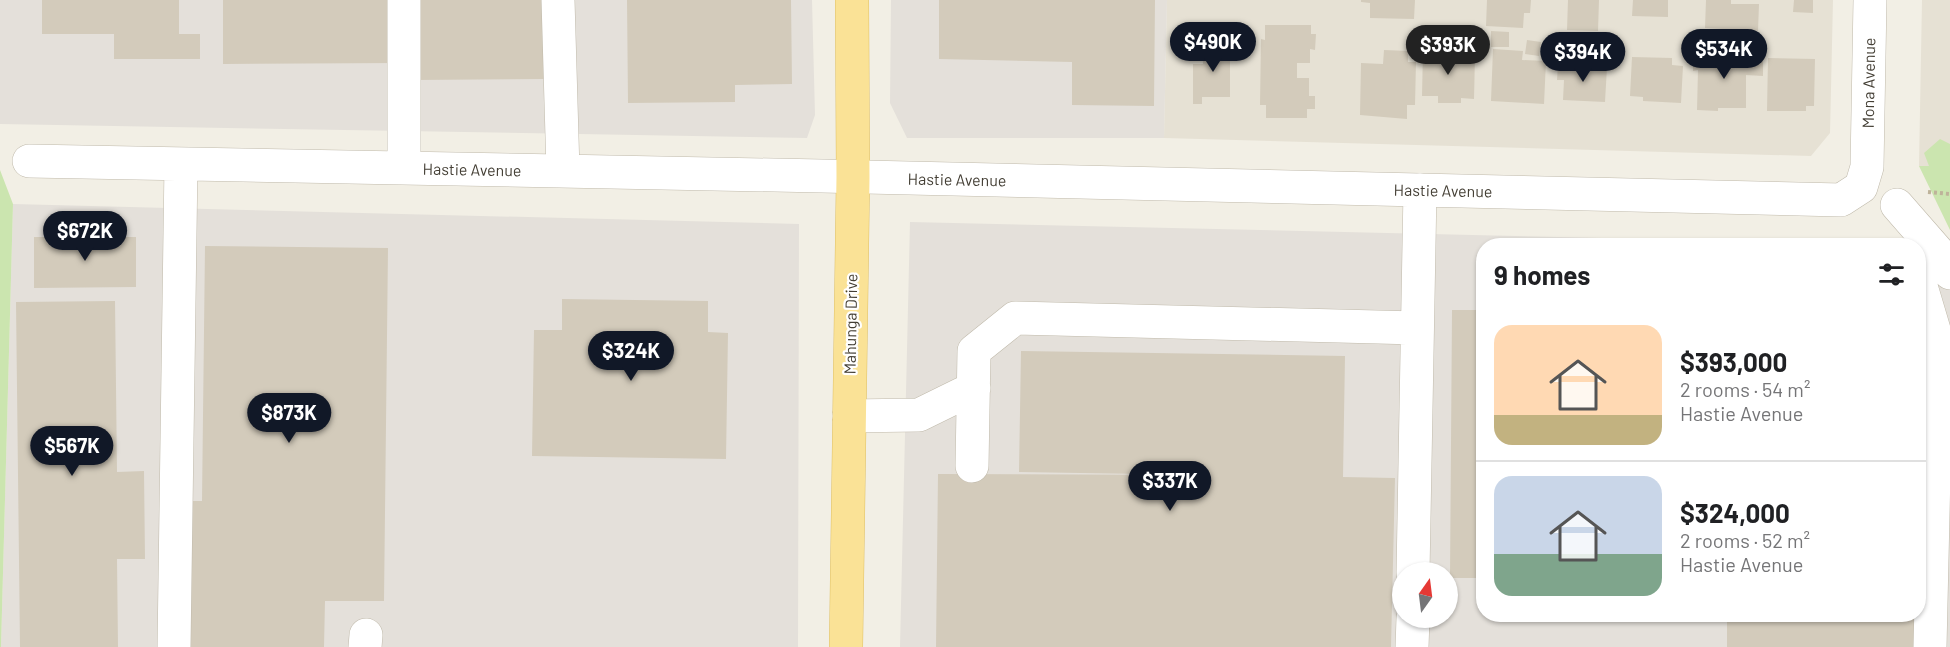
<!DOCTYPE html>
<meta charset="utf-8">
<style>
:root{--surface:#fff;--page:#f2f2f2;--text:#202124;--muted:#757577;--line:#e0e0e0;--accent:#111827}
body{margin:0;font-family:Barlow,sans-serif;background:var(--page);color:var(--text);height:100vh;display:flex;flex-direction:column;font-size:22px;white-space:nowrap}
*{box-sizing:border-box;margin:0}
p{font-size:20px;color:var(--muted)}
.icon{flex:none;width:33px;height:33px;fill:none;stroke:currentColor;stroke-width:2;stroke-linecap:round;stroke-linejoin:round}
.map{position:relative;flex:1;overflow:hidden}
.details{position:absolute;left:1476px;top:238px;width:450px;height:384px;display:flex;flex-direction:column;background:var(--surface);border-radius:24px;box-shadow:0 2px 4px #0004}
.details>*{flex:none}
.needle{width:39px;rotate:14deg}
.buttons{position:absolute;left:1392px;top:562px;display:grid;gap:12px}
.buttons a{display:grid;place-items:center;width:66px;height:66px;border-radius:50%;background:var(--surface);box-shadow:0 2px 4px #0004;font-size:30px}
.price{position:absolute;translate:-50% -51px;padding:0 14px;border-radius:21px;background:var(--accent);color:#fff;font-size:20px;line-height:39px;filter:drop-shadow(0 2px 3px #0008)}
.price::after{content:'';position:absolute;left:50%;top:36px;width:18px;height:14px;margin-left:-9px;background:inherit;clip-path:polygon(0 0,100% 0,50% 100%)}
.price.active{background:#222;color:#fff}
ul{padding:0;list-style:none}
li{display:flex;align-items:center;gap:18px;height:150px;padding:0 18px}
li+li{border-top:2px solid var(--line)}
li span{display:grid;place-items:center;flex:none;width:168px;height:120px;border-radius:18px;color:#555}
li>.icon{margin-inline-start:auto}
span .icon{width:72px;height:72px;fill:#fffc;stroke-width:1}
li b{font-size:26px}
h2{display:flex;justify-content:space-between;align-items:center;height:72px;padding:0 18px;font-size:26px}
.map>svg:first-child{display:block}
</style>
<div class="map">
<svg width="1950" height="647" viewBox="0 0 1950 647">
<rect width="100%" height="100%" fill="#f2efe5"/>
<path fill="#e6e1d4" d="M1167 0H1833L1830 133 1811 156 1164 138Z
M1922 0H1950V167L1919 166Z"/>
<path fill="#e4e0da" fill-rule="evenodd" d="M0 0H812L815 115 807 138 0 124Z
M891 0H1167L1164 138H907L890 103Z
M13 204 799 224 798 647H1Z
M910 222 1950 246V647H900ZM1484 246H1918V615H1484ZM1402 573H1448V618H1402Z"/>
<path fill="#cbe5af" d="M1940 139 1950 144V230L1919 166H1929L1924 153Z
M0 170 13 204 1 647H0Z"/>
<path fill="#d3cbbb" d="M42 0H179V34H200V59H114V34H42Z
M223 0H400V63L223 64Z
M413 0H544L545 79 414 80Z
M627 0H791L792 84 735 85V102L628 103Z
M939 0H1155L1154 106 1072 105V62L939 59Z
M1361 0H1415L1414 19 1370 18V3L1361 2Z
M1487 0H1531L1530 13H1524L1523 28 1486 26Z
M1568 0H1599L1598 31 1567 30Z
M1633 0H1668V17L1632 16Z
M1706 0H1731V4H1759L1758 31 1705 28Z
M1794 0H1813V13L1793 12Z
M1265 25H1311V34H1316L1315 50 1310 49V63H1297V78H1309V96H1315V109H1307V118H1266V105H1260L1261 39 1265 40Z
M1491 31 1509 32V47H1491Z
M1527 40 1541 42 1539 56 1525 54Z
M1203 43H1230V97H1202V104H1193V64H1203Z
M1493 49 1523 51 1522 60 1546 61 1544 104 1491 101Z
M1384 50 1408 51V62H1416L1415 105H1407V119L1360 115 1361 63 1383 64Z
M1423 50H1452V56H1475L1474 99 1461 98V103H1438V96H1422Z
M1693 55 1763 57V76L1746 75V108H1718V111L1697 110 1698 70 1693 71Z
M1632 57 1672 58V65L1683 66 1681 103 1643 101V97L1630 96Z
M1768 58 1815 59 1814 106H1806V111H1767Z
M1558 64 1607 67 1605 102 1563 100 1564 80H1557Z
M34 237H136V287L34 288Z
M205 246 388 248 384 601H325L324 647H185L187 501H202Z
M562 299 708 301V332L728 333 726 459 532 456 534 330H562Z
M115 301 117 472 144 471 145 559H117L118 647H20L16 302Z
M1452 310H1484V578H1450Z
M1021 351 1345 356 1343 477 1395 478 1391 647H936L938 474 1203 475 1019 472Z
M1727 615H1915V647H1727Z"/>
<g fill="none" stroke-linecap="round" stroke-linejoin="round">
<g stroke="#c0baab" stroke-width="34">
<path id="minor" d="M404 0V168
M558 0 563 171
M29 161 822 176 1841 200 1861 187 1867 167 1870 0
M1897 205 1945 260 1950 273
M1918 276 1937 340 1930 647
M849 416 919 415 974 388
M972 466 974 351 1015 318 1417 328
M1413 573 1420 190
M174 647 181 164
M365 647 366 635
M1412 647 1413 618"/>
</g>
<g stroke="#dfc066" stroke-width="34">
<path id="major" d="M846 647 853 177 852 0"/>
</g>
<path stroke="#beb39a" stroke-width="4" stroke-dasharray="3 3" stroke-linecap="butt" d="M1928 192 1950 194"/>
<use href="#minor" stroke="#fff" stroke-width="33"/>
<use href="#major" stroke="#fae296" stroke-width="33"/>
</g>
<g text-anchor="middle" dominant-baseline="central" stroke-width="4.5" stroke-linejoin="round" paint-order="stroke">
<g font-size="16" fill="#443f35" stroke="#fff">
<text transform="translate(1868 83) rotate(-89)">Mona Avenue</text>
<text transform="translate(472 169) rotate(1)">Hastie Avenue</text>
<text transform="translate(957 179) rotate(1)">Hastie Avenue</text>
<text transform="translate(1443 190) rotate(1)">Hastie Avenue</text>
<text transform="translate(850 324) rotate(-89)">Mahunga Drive</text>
</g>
</g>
</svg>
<div class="buttons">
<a><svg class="needle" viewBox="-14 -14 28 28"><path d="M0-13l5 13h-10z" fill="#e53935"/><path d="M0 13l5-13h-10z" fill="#757577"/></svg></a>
</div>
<b class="price" style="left:1213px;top:73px">$490K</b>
<b class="price active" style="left:1448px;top:76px">$393K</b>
<b class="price" style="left:1724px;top:80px">$534K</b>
<b class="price" style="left:1583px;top:83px">$394K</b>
<b class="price" style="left:85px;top:262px">$672K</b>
<b class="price" style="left:631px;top:382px">$324K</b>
<b class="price" style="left:289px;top:444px">$873K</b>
<b class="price" style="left:72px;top:477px">$567K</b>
<b class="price" style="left:1170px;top:512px">$337K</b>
<section class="details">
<h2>9 homes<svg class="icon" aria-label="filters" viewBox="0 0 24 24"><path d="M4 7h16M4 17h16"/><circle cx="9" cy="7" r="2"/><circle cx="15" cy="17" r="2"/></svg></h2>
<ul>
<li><span style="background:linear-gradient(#ffd9b3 75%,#c2b280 0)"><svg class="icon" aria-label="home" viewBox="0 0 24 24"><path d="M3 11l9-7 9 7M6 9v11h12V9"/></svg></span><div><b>$393,000</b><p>2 rooms · 54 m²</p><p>Hastie Avenue</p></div></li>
<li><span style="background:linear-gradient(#c9d6e8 65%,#7fa58c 0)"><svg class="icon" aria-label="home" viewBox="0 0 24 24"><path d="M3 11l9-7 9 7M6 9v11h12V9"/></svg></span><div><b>$324,000</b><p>2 rooms · 52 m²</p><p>Hastie Avenue</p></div></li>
</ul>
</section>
</div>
